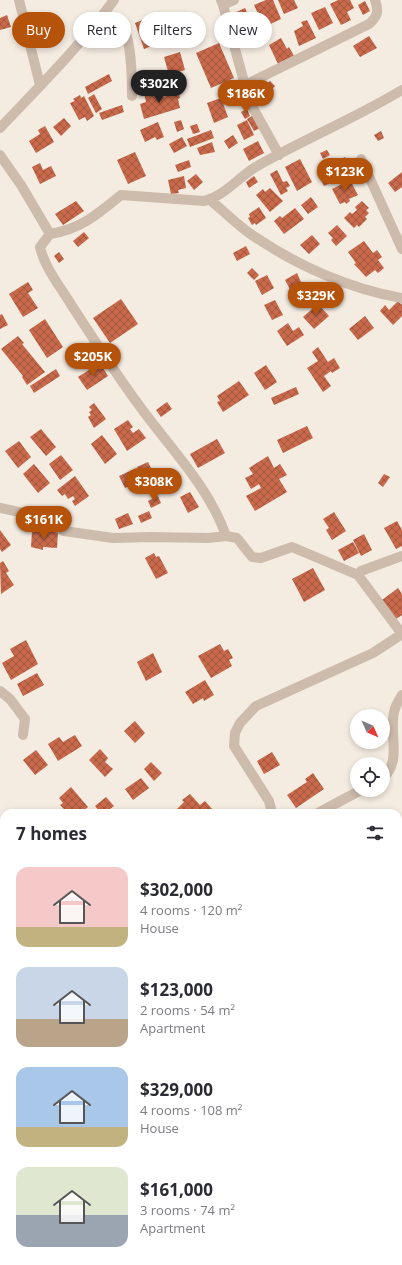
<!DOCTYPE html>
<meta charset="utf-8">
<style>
:root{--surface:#fff;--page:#f7f7f7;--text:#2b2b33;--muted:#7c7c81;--accent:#b45309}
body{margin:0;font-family:"Open Sans",sans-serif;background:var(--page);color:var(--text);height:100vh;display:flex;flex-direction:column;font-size:15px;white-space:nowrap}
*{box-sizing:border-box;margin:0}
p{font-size:13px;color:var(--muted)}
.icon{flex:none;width:22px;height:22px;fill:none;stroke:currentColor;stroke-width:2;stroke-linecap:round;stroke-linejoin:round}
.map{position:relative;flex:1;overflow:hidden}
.side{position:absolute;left:0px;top:809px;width:402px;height:456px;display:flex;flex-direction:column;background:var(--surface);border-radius:12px 12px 0 0;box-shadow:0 2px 6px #0003}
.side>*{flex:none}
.hud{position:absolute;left:12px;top:12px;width:378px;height:36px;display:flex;gap:8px}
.needle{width:26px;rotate:135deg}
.buttons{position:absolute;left:350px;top:709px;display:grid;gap:8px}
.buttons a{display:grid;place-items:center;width:40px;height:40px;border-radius:50%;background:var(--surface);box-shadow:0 2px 6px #0003;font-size:20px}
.price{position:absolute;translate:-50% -34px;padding:0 9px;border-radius:14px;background:var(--accent);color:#fff;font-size:13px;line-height:26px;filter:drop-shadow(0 1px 2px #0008)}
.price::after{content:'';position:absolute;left:50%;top:24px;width:12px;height:9px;margin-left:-6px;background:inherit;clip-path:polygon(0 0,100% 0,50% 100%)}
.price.active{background:#222;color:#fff}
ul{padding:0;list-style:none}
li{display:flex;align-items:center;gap:12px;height:100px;padding:0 16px}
li span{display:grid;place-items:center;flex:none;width:112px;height:80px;border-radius:12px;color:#555}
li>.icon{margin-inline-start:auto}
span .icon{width:48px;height:48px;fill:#fffc;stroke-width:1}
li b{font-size:17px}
h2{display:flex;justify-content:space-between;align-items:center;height:48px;padding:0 16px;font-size:17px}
.tag{padding:0 14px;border-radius:18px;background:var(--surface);box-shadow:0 2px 6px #0003;font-size:14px;line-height:36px}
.tag.active{background:var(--accent);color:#fff}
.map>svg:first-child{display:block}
</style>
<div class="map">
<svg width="402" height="1265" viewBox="0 0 402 1265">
<defs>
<pattern id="building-cross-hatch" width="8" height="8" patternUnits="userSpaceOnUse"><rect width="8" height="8" fill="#c8694b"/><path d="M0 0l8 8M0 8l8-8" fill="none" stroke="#a4573f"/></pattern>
</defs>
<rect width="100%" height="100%" fill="#f4ebe1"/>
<path fill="url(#building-cross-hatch)" d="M266 0H273L281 19 264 27 254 5Z
M278 0H294L298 8 284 14Z
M338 0H350L354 8 347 12 351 20 341 25 330 4Z
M365 1 370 11 363 15 358 5Z
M325 7 333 23 319 30 311 13Z
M245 8 250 19 238 25 232 14Z
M7 15 11 27 0 30V18Z
M168 16 176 37 144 49 135 23 150 17 152 22Z
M307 20 316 38 299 46 294 31 303 26 301 22Z
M369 36 377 48 360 57 353 46Z
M281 38 287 49 289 47 294 56 278 64 269 45Z
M219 43 234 78 211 88 196 53Z
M180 52 185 70 169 75 164 57Z
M181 73 184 83 169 88 166 77Z
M109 74 112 81 88 94 85 87Z
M270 81 275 86 271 90 266 85Z
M263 84 270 91 262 99 255 92Z
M154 90 157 99 166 96 165 93 173 91 174 94 179 93 180 98 178 99 180 108 144 119 140 104 146 102 144 93Z
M94 94 102 109 96 113 88 98Z
M80 95 81 98 84 96 94 116 87 121 85 117 79 120 70 103 75 101 73 99Z
M221 98 228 117 214 123 207 103Z
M122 105 124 112 102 120 99 113Z
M247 109 250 116 245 119 241 112Z
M254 115 260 128 254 131 247 119Z
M64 118 71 126 61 136 53 127Z
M181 120 184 129 177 132 174 122Z
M247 120 254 135 244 140 237 125Z
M158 122 164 137 157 140 155 137 145 142 140 130Z
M197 124 200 132 193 134 190 126Z
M45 126 54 142 36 153 29 141 40 134 38 130Z
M211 130 214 138 190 147 187 139Z
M381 131 384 138 378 141 374 135Z
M233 135 238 143 229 149 224 141Z
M182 137 187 146 174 153 169 144Z
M258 141 264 153 249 161 243 149Z
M212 142 215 152 200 155 197 148Z
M327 150 330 155 323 159 320 153Z
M135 152 146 176 128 184 117 160Z
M345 157 353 172 341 178 333 163Z
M300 159 312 182 297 191 285 167Z
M189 160 191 167 178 172 175 165Z
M40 163 43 170 51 166 56 176 40 184 32 167Z
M277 170 283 182 287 181 290 186 286 188 288 191 281 195 270 174Z
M327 172 332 182 324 186 319 176Z
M402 172V187L395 192 388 183Z
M196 174 203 182 194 190 187 181Z
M184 176 186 188 178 190 179 193 171 194 168 180Z
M254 176 258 182 249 188 246 182Z
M350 180 358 195 349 199 350 201 346 204 345 202 340 204 332 189Z
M270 188 283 201 270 212 256 195 263 189 265 192Z
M311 197 318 207 308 214 301 205Z
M76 201 84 211 63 225 55 214Z
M362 201 369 208 366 210 369 213 365 217 367 219 359 227 357 225 354 228 344 218 350 212 352 214 357 210 355 207Z
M259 207 266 218 256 225 255 223 252 225 248 218 250 217 249 214Z
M295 208 304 219 284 234 274 221 280 216 282 218Z
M337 225 347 236 336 246 331 240 333 238 328 233Z
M84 232 89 238 78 247 73 241Z
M312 235 320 244 309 254 300 245Z
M364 241 373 253 377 250 382 257 378 260 384 268 378 273 375 270 366 277 354 264 356 263 348 252Z
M246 246 250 254 237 261 233 253Z
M59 252 64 259 59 263 54 256Z
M252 268 259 275 254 280 247 273Z
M297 273 305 291 294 297 285 280Z
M267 275 274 288 262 295 255 281Z
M28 282 33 290 28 293 38 308 23 317 9 294Z
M121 299 138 324 110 343 93 318Z
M275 300 283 315 272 320 264 305Z
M398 301 402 305V316L393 325 380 311 385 305 389 310Z
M318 304 329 316 314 329 303 317Z
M2 314 8 325 0 329V315Z
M365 316 374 328 358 340 349 329Z
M45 319 63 347 47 358 29 330Z
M288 323 293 331 299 327 304 335 287 346 277 331Z
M18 336 24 343 22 344 45 372 27 385 22 377 23 376 1 349Z
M318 347 328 362 334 358 340 368 332 373 331 371 324 376 331 386 323 392 307 368 318 361 312 352Z
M100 363 108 376 87 390 78 377Z
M266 365 277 382 265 390 254 373Z
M56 369 60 376 34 393 30 386Z
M239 381 249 395 223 412 217 402 220 401 217 396Z
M296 387 299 394 274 405 271 398Z
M167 402 172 409 161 417 156 410Z
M94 403 106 419 94 428 88 417 91 415 89 412 92 410 89 407Z
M128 420 133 427 130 429 133 433 139 429 146 438 127 451 114 429Z
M307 426 313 438 283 453 277 440Z
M41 429 56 447 46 456 30 437Z
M102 435 117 454 105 464 91 444Z
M217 439 225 453 198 468 190 454Z
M19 441 31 457 18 468 5 451Z
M61 455 73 470 60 480 49 464Z
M268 456 274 468 280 464 287 475 279 479 287 492 255 511 246 496 261 488 259 484 251 489 245 478 253 474 249 468Z
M148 462 154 474 143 480 137 467Z
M34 464 50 483 38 493 23 474Z
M132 470 137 482 125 488 119 476Z
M384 474 390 477 383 487 378 483Z
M75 476 89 496 75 506 72 501 75 499 73 496 68 499 65 494 62 496 57 490Z
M190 492 199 507 188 513 180 497Z
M158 496 161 503 151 508 148 501Z
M149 511 152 518 141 523 138 516Z
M334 512 346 531 332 540 326 530 329 528 323 519Z
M128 513 133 524 119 529 115 519Z
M397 521 402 530V546L396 549 384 528Z
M0 530 11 545 2 552 0 549Z
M32 531 58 532 57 548 43 547V550L31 547Z
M364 534 372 550 361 556 353 540Z
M353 542 359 553 344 561 338 550Z
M154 553 156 557 159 556 168 573 156 579 145 558Z
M3 561 9 571 6 573 14 585 1 594 0 563Z
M313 568 325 590 304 602 292 579Z
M398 588 402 594V615L396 619 382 600Z
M26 640 38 664 11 680 2 663 14 656 10 649Z
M220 644 224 651 228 649 233 658 229 660 232 666 211 678 198 656Z
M153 653 162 672 146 681 137 662Z
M37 673 44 685 23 696 17 684Z
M205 680 214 695 204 701 203 698 193 704 185 692Z
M135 721 145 733 135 743 124 731Z
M75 735 82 746 58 761 48 744 59 737 63 742Z
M100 749 108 758 105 762 113 769 105 777 89 760Z
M36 750 48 765 35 775 23 760Z
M272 752 280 765 264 774 257 761Z
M151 762 162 773 154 781 144 769Z
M313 773 324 789 296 808 287 795 307 782 305 779Z
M141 778 149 788 133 800 125 789Z
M71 787 88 807 81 813H64L66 811 60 805 63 803 59 798Z
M190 794 200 805 205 801 213 810 210 813H179L176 810 184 802 182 800Z
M106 797 114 806 105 813H101L95 806Z
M401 884 402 906 400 908 398 906V886Z
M3 1240 4 1261H28L29 1264 0 1265V1242Z
M41 1261H63L64 1264 43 1265Z"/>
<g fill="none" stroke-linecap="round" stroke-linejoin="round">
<path stroke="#cdbbac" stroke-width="10" d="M19 0 40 85
M221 0 223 5 234 0
M223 5 246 89 253 108 279 155
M103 16C109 17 115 17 120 22 132 36 132 78 132 96
M245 85 369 24C378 16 379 11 375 0
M0 128C39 87 80 46 114 0
M0 155 21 185 50 234
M361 159 402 249
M210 200C224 211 237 225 252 235 296 265 349 289 402 298
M0 508 33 515 64 531 113 538 151 537 208 538 226 536 237 538 252 557 261 558 292 547 358 575 361 571 402 556
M226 536C210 489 173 451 144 412 118 378 95 341 72 306 61 287 45 269 40 247L50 234C81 229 98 214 121 195L204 201C224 196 237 179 254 168 302 140 354 119 402 90
M358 575 402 634
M0 691 10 699 25 719 23 735
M383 778C402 761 389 735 394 712 395 706 399 700 402 695
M272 813 269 801 234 746 235 733 240 723 256 706 373 653 402 634
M318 813 361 790
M398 932 402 930
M0 990 4 994
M398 1196 402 1199
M263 1261 266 1265"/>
</g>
</svg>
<div class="buttons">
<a><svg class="needle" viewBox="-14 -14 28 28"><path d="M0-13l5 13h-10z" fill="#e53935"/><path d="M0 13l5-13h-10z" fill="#7c7c81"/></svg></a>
<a><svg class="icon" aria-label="locate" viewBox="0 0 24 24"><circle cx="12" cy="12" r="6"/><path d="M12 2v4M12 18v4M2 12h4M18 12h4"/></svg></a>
</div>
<b class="price active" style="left:159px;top:104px">$302K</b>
<b class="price" style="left:246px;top:114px">$186K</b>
<b class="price" style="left:345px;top:192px">$123K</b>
<b class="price" style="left:316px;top:316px">$329K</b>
<b class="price" style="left:93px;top:377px">$205K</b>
<b class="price" style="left:154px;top:502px">$308K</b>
<b class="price" style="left:44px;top:540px">$161K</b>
<div class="hud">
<a class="tag active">Buy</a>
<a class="tag">Rent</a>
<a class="tag">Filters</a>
<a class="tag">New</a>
</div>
<section class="side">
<h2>7 homes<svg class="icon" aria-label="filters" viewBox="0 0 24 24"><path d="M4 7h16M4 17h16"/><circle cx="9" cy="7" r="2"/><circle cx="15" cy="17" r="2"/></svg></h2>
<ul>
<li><span style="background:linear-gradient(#f6c9c9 75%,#c2b280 0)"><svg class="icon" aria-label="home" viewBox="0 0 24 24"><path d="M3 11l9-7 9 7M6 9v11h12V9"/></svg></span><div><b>$302,000</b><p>4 rooms · 120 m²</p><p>House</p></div></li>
<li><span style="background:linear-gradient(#c9d6e8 65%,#b9a48a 0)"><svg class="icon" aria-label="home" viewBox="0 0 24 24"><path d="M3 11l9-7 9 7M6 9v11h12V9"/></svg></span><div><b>$123,000</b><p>2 rooms · 54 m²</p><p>Apartment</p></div></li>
<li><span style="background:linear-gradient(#a9c7e8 75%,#c2b280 0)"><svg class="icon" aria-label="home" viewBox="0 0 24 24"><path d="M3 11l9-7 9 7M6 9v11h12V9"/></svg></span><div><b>$329,000</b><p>4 rooms · 108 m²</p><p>House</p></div></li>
<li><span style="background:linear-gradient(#dfe7d0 60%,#9aa5b1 0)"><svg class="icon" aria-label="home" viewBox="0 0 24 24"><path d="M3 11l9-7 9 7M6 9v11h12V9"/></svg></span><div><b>$161,000</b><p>3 rooms · 74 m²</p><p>Apartment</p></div></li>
</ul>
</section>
</div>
